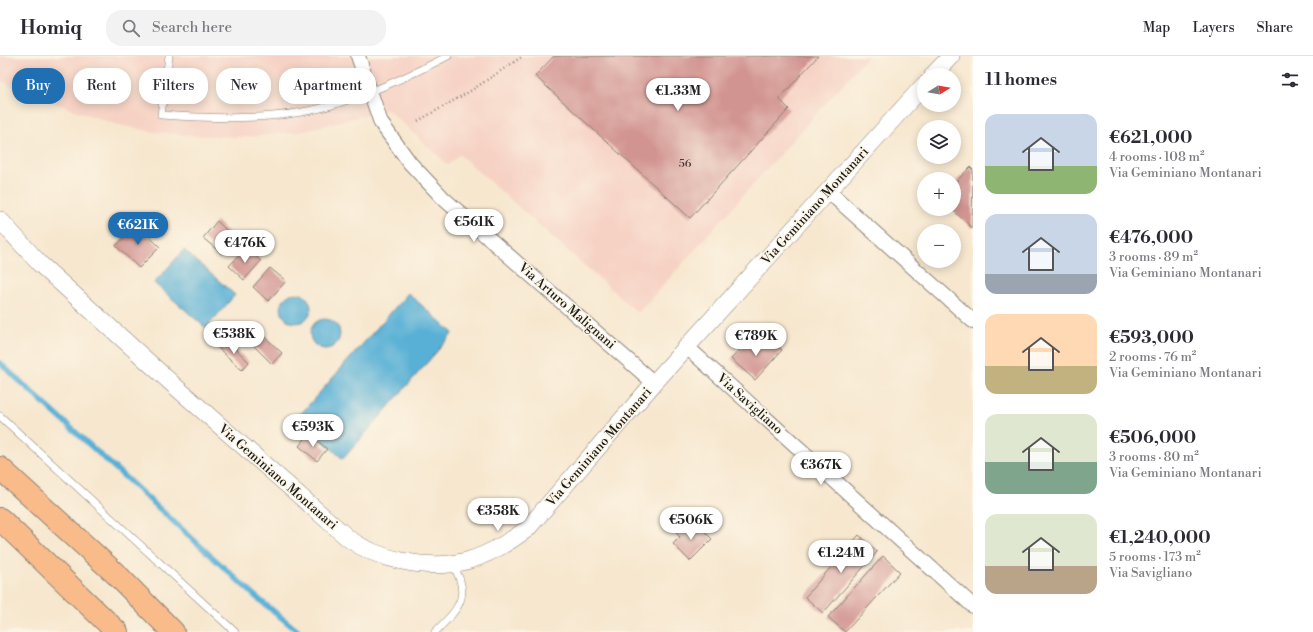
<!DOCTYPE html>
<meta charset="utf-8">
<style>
:root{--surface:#fff;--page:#f2f2f3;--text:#2b2b33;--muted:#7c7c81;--line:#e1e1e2;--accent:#1f6fb2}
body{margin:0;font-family:"Libre Bodoni",serif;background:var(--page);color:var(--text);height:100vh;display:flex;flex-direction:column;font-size:15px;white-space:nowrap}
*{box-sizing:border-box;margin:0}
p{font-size:13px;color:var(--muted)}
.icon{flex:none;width:22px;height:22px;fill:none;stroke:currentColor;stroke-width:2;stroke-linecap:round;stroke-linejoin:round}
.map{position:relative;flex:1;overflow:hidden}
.drawer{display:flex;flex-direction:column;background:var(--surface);width:340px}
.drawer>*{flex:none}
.guide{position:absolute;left:12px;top:12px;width:380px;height:36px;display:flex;gap:8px}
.needle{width:26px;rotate:79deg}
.controls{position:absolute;left:917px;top:12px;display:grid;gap:8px}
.controls a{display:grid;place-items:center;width:44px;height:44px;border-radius:50%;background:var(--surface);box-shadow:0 2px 10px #0003;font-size:20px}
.price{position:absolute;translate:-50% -34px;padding:0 9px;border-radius:14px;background:#fff;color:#222;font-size:13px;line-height:26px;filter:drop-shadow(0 1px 2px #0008)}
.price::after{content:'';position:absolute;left:50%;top:24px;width:12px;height:9px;margin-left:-6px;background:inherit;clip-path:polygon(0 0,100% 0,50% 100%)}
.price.on{background:var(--accent);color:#fff}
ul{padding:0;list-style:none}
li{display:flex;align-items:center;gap:12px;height:100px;padding:0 12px}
li span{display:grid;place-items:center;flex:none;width:112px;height:80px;border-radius:12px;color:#555}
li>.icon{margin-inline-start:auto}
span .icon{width:48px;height:48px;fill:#fffc;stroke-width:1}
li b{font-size:17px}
h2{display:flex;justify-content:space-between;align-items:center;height:48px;padding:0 12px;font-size:17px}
.pill{padding:0 14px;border-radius:16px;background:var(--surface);box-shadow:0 2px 10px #0003;font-size:14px;line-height:36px}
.pill.on{background:var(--accent);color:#fff}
header{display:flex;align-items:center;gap:24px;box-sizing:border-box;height:56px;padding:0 20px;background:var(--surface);border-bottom:1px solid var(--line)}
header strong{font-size:19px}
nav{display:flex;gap:22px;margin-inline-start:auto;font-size:14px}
.search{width:280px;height:36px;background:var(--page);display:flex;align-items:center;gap:10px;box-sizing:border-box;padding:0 14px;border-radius:16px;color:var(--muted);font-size:15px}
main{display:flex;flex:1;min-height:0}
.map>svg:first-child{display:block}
</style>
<header>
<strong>Homiq</strong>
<div class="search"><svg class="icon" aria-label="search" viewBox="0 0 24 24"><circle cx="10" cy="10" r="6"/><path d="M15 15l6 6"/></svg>Search here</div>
<nav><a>Map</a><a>Layers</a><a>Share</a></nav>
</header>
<main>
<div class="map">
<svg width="973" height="576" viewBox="0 0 973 576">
<rect width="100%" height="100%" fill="#fcf5e5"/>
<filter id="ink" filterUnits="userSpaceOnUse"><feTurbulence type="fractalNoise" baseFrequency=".025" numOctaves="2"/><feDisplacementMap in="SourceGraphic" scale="8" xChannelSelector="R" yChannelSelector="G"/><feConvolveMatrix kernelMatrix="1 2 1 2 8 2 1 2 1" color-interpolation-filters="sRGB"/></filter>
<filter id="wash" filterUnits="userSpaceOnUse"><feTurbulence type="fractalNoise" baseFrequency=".012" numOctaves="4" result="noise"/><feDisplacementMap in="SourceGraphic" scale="16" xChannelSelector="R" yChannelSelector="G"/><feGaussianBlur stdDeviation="0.9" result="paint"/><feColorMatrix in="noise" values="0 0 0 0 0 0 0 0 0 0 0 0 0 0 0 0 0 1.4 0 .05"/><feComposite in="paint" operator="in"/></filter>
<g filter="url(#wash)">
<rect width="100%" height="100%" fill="#f7e7cf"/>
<path fill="#f6d2c4" d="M0 0H868L638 257 459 98 448 109 387 53 300 76 245 81 196 80 155 76 115 68 22 36 0 24Z"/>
<path fill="#59b0d6" stroke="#3a6679" d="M184 194 235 239 206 272 154 227Z
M408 237 453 277 343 403 297 362Z
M281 252a15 15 0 1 1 30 0a15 15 0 1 1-30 0Z
M310 278a15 15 0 1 1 30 0a15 15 0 1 1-30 0Z"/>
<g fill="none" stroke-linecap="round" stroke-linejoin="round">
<path stroke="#59b0d6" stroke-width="5.5" d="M0 307 255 540 299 576"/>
</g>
<g id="blocks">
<path fill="#d29491" d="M554 0H818L779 43 789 53 690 162 535 20Z
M970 111 973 114 972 172 952 153H954V128Z
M217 165 234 182 222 198 203 182Z
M136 168 160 191 139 212 116 190Z
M246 192 261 205 244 224 229 210Z
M270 212 286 225 268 245 253 231Z
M254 271 282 297 272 308 245 281Z
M769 282 782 294 755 324 731 303 750 283 760 292Z
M226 284 249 306 242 314 218 292Z
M309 378 327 393 317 405 299 390Z
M687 466 697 476 701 472 712 483 690 505 673 488 680 481 676 477Z
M859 479 877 496 823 557 805 541Z
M883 500 900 516 845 576 828 561Z"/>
</g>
</g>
<g filter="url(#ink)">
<use href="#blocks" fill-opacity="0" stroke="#8a8276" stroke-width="1"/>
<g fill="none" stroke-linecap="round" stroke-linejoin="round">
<g stroke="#8a8276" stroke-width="8">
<path id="service" d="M169 0 161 59C220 63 283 65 339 47 377 35 413 18 448 0
M0 360 235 576
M435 576C458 553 472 541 453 509"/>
</g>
<g stroke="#8a8276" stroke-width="16">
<path id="minor" d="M358 0 381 67 410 107 444 143 654 327
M828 135 973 265
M687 291 973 550"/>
</g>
<g stroke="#8a8276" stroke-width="18">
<path id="tertiary" d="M933 19 951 0
M0 164 40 208 177 332 349 483C366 495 383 501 402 505 454 516 486 503 527 473L654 327 924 29"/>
</g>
<g stroke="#8a8276" stroke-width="24">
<path id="motorway" d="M0 412 118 520 173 576
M0 463 117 576"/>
</g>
<path stroke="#8a8276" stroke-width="2.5" stroke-dasharray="1 3" stroke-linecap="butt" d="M418 65 472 34 523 0"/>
<use href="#service" stroke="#fff" stroke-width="7"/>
<use href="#minor" stroke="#fff" stroke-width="14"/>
<use href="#tertiary" stroke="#fff" stroke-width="17"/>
<use href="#motorway" stroke="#fabb8b" stroke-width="22"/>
</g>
</g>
<g text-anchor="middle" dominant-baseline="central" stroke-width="3" stroke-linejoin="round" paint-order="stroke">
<g font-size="11" fill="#4a3a39">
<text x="685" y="108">56</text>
</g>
<g font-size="13" fill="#1c1c1c" stroke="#fcf5e5">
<text transform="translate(815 150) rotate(-48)">Via Geminiano Montanari</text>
<text transform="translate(567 250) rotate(41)">Via Arturo Malignani</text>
<text transform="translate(750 348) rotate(42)">Via Savigliano</text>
<text transform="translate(599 391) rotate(-49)">Via Geminiano Montanari</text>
<text transform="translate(278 421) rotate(41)">Via Geminiano Montanari</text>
</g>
</g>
</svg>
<div class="controls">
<a><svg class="needle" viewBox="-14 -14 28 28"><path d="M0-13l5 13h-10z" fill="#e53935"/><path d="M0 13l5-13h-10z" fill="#7c7c81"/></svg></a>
<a><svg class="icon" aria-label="layers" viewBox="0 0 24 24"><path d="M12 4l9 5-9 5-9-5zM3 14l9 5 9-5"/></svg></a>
<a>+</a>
<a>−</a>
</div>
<b class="price" style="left:678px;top:56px">€1.33M</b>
<b class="price" style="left:474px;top:187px">€561K</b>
<b class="price on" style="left:138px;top:190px">€621K</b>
<b class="price" style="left:245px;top:208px">€476K</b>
<b class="price" style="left:234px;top:299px">€538K</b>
<b class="price" style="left:756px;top:301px">€789K</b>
<b class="price" style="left:313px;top:392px">€593K</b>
<b class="price" style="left:821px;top:430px">€367K</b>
<b class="price" style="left:498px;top:476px">€358K</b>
<b class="price" style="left:691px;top:485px">€506K</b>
<b class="price" style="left:841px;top:518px">€1.24M</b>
<div class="guide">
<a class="pill on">Buy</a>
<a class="pill">Rent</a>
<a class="pill">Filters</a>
<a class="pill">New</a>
<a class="pill">Apartment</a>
</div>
</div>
<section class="drawer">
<h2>11 homes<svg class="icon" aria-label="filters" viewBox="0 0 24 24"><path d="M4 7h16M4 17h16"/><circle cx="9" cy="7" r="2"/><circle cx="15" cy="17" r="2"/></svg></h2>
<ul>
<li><span style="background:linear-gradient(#c9d6e8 65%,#8fb573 0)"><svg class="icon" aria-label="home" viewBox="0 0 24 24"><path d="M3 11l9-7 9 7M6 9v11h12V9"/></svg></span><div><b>€621,000</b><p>4 rooms · 108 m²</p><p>Via Geminiano Montanari</p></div></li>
<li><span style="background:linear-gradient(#c9d6e8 75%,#9aa5b1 0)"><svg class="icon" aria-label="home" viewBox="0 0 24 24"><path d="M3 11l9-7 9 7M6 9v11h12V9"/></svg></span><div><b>€476,000</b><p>3 rooms · 89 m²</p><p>Via Geminiano Montanari</p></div></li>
<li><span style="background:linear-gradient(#ffd9b3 65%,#c2b280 0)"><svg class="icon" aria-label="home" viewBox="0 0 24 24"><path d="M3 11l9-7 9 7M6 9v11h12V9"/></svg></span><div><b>€593,000</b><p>2 rooms · 76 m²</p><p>Via Geminiano Montanari</p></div></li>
<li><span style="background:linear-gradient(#dfe7d0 60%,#7fa58c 0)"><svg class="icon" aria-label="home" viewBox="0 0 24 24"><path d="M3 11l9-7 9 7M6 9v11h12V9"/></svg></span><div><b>€506,000</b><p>3 rooms · 80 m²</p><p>Via Geminiano Montanari</p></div></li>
<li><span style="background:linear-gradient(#dfe7d0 65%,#b9a48a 0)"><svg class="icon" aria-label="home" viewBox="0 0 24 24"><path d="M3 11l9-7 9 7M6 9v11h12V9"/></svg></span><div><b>€1,240,000</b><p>5 rooms · 173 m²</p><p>Via Savigliano</p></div></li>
</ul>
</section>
</main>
